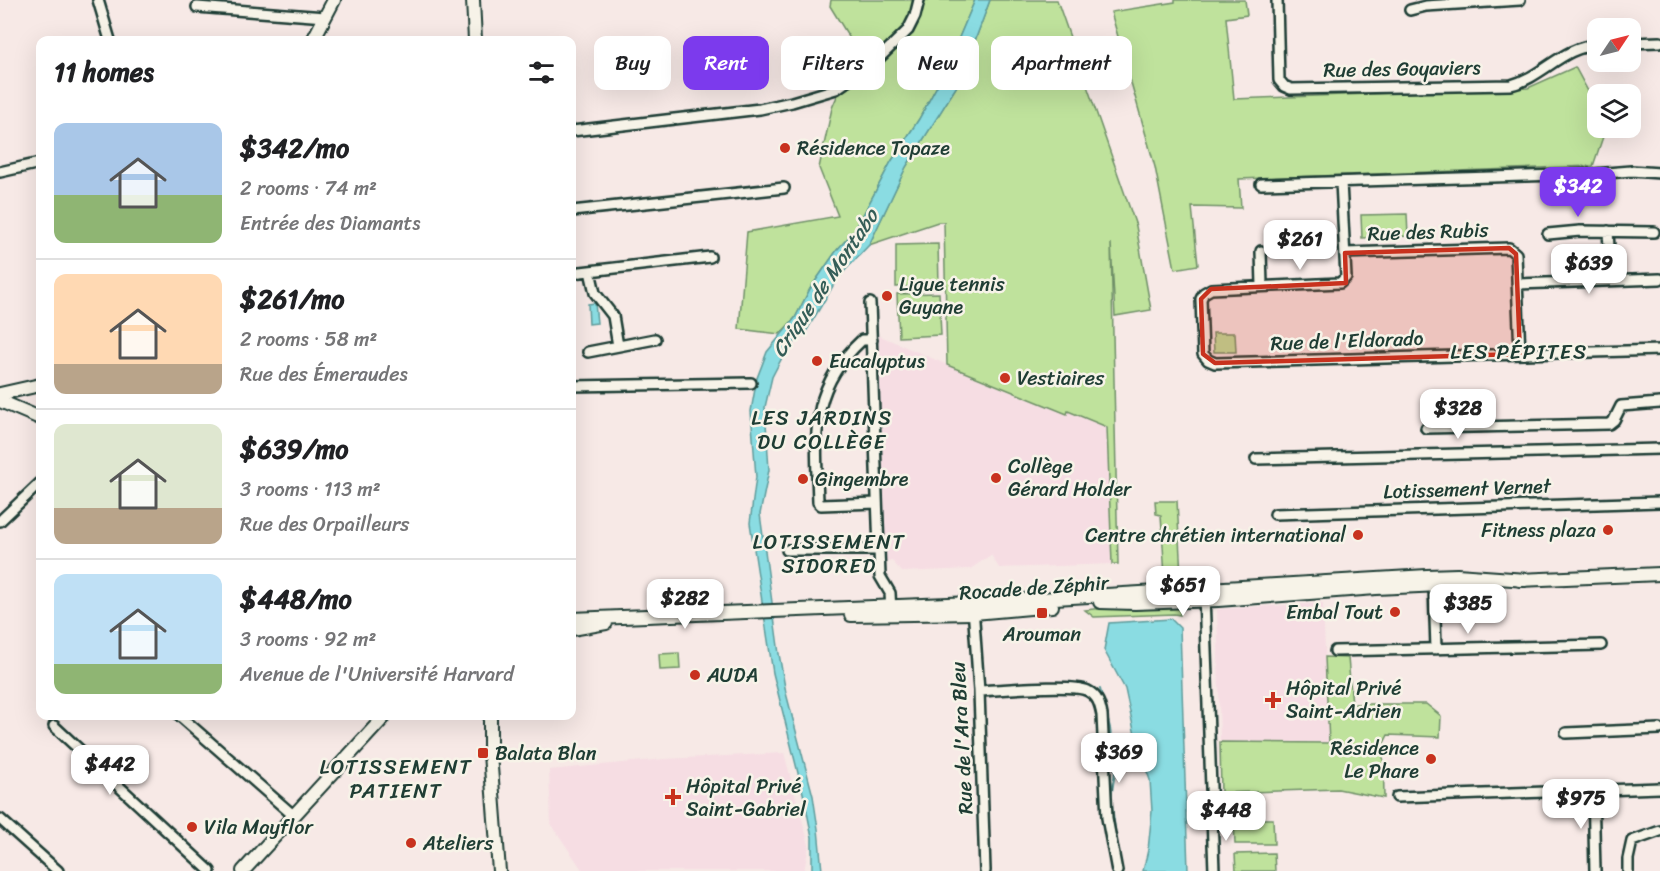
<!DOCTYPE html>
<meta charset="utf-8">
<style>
:root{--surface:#fff;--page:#f2f2f2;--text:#202124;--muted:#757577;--line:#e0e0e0;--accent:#7c3aed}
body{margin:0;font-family:Sriracha,sans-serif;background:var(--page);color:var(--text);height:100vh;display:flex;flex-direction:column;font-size:22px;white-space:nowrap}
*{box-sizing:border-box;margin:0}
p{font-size:20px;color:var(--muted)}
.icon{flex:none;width:33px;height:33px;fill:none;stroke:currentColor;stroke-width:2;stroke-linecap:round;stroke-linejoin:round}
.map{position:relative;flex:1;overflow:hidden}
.sheet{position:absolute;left:36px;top:36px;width:540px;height:684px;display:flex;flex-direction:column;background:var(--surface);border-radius:12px;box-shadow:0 6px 24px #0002}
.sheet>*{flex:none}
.banner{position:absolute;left:594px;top:36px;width:570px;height:54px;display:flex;gap:12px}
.needle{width:39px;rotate:55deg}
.buttons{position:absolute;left:1587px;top:18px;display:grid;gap:12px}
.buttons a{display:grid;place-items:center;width:54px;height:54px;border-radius:12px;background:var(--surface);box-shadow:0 6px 24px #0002;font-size:30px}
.price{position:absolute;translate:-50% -51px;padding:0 14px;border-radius:12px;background:#fff;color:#222;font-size:20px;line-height:39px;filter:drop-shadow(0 2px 3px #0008)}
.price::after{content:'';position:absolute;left:50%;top:36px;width:18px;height:14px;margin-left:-9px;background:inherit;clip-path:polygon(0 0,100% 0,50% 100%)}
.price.on{background:var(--accent);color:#fff}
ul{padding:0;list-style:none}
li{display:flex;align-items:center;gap:18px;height:150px;padding:0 18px}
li+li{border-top:2px solid var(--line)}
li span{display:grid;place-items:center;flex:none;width:168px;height:120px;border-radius:12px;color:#555}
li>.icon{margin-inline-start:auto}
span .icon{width:72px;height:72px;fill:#fffc;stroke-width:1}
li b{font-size:26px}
h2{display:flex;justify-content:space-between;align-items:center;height:72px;padding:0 18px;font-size:26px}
.tag{padding:0 21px;border-radius:12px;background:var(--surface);box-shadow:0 6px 24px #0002;font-size:21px;line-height:54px}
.tag.on{background:var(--accent);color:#fff}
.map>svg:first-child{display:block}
</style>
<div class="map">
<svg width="1660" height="871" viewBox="0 0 1660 871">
<rect width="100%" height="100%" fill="#f7e9e6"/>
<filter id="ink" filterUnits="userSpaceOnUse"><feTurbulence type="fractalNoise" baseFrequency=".0167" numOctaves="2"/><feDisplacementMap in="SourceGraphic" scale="12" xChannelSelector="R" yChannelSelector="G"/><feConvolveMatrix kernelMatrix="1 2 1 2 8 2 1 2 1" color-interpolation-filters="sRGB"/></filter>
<g filter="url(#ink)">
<path fill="#f6dde3" d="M878 335 1017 395 1067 414 1068 411 1107 427 1112 564 999 568 991 555 970 569 902 572 892 561H884Z
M1323 603 1329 743 1220 742 1217 609Z
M784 753 809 845 804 871H583L551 824 549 770 664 759Z"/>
<path fill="#bfe29c" stroke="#6f9068" stroke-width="1.5" d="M831 0H975L944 73 919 119 891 162 855 230 837 250 810 289 795 318 780 334 739 329 747 232 838 216 819 168 832 108 857 50 830 6Z
M990 0H1057L1136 226 1151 310 1115 316 1111 243 1118 564H1112L1107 427 1068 411 1067 414 947 365 944 222H938L869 245 906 167 960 81Z
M1175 0H1245L1247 15 1226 18 1234 99 1528 88 1575 67 1597 108 1598 128H1606L1593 166 1239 179 1241 208 1192 207 1198 265 1175 269 1155 167 1111 12 1175 2Z
M1407 214 1408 236 1362 238 1361 215Z
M938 244 939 286 896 287V245Z
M939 293 941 335 899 337 897 294Z
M1213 333H1235L1236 352H1214Z
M1155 501H1177L1181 575 1165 576 1161 515 1156 514Z
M1111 607 1127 610 1179 608 1180 615 1174 614 1094 617 1085 610Z
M679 653 680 669 660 670 659 654Z
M1325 657 1348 658 1352 704H1426L1441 716 1440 737 1388 735 1383 745 1384 798 1338 789 1221 793 1220 742 1329 743Z
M1234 819H1273L1274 844H1235Z
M1274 853 1275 871H1236L1235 854Z"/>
<path fill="#8adce2" stroke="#5f9c9c" stroke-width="1.5" d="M975 0H990L960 81 906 167 869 245 837 279 807 330 785 352 772 377 765 407 769 470 760 514 779 654 786 693 813 796 818 829 822 871H812V837L804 797 773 673 750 523 756 477 751 411 757 378 767 352 795 318 810 289 837 250 855 230 891 162 919 119 944 73Z
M595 303 597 323 589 324 588 304Z
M1171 619 1180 628 1188 871H1143L1148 850 1152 811 1150 780 1137 744 1125 689 1104 650 1109 623Z"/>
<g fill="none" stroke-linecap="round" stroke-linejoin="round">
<path stroke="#5f9c9c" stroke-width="2" d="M1100 689 1110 728 1115 772 1111 798 1118 852"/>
<g stroke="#1f3d34" stroke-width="14">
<path id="street" d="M98 0 110 40
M1277 0 1279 80 1284 86 1291 89 1511 85C1543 77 1563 46 1598 45
M197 7 325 17
M1410 10 1426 6 1520 0
M1630 43 1660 42
M572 131 760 109 792 102 836 89 876 61 908 30 915 16 919 0
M0 172 40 163
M1341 182 1346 277 1340 283 1211 289 1204 293 1201 299 1203 354 1208 360 1215 363 1660 350
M1261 184 1594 174 1631 171 1660 173
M572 211 784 188
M1608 231 1611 281
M1548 234 1580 231 1654 232
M1261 251 1262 286
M1345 253 1509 248 1516 254 1520 354
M590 271 595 293 613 316 618 346
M572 273 710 257
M1517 284 1660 279
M870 303 879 550 880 576 890 593 891 612
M872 340H862C808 390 816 435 818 502L821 505 877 503
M588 352 655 339
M572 386 751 383
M1426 428 1609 424 1614 420 1621 406 1660 403
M1256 459 1660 449
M1275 514 1660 502
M0 521 40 483
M787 550H879
M1434 586 1436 649
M1204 595 1214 871
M973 607 979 691 985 871
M1335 651 1601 645
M979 691C1000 690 1073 683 1088 691 1098 696 1100 705 1102 715L1107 818 1117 871
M180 716 293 815
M54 726 210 871
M1566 733 1660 729
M1593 789 1595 871
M1397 797 1660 788
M0 819 58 871
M1628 871V859L1632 841 1660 831"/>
</g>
<g stroke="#1f3d34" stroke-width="16">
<path id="secondary" d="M473 0 475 40
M313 40 334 0
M0 394 40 385
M0 401 40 418
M1519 580 1660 574
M1100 602 1135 603 1218 600 1376 588 1483 583
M851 615 974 613 1052 606
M572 619 973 603 1427 576 1457 575 1526 580
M572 629 606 623
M490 716V754L499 871
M243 871 385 716"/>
</g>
<use href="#street" stroke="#f7f3e8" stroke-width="9"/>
<use href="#secondary" stroke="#f7f3e8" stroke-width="12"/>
</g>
</g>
<path fill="#c8321e" fill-opacity="0.2" stroke="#c8321e" stroke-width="4.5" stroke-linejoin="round" d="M1509 248 1516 254 1520 354 1215 363 1203 354 1201 299 1211 289 1346 283 1345 253Z"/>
<g fill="#c8321e" stroke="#f7f3e8" stroke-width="2">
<circle cx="785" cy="148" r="6"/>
<circle cx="887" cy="296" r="6"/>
<circle cx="817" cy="361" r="6"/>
<circle cx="1005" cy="378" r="6"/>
<circle cx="996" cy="478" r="6"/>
<circle cx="803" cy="479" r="6"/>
<circle cx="1608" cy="530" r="6"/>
<circle cx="1358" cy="535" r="6"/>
<circle cx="1395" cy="612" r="6"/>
<rect x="1036" y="607" width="12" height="12" rx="3"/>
<circle cx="695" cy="675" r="6"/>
<path d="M1270 691h6v6h6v6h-6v6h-6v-6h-6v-6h6z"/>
<rect x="477" y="747" width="12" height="12" rx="3"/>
<circle cx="1431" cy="759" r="6"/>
<path d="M670 788h6v6h6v6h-6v6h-6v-6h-6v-6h6z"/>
<circle cx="192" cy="827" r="6"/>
<circle cx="411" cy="843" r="6"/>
</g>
<g text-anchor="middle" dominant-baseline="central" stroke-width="5" stroke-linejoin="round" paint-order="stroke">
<g font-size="20" fill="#1f3d34" stroke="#f7f3e8">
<text transform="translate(1402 69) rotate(-1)">Rue des Goyaviers</text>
<text transform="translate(1428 232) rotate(-2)">Rue des Rubis</text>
<text transform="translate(1347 341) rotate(-2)">Rue de l'Eldorado</text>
<text transform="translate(1467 489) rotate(-2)">Lotissement Vernet</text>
<text transform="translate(1034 588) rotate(-4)">Rocade de Zéphir</text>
<text transform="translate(962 738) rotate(-93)">Rue de l'Ara Bleu</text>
</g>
<g font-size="20" fill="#1f3d34" stroke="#f7f3e8" text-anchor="start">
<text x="797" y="148">Résidence Topaze</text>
<text x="899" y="284">Ligue tennis<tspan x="899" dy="23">Guyane</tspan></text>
<text x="829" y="361">Eucalyptus</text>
<text x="1017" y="378">Vestiaires</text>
<text x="1008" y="466">Collège<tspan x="1008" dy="23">Gérard Holder</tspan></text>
<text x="815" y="479">Gingembre</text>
<text x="1596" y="530" text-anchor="end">Fitness plaza</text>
<text x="1346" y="535" text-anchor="end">Centre chrétien international</text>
<text x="1383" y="612" text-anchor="end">Embal Tout</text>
<text x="1042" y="634" text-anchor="middle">Arouman</text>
<text x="707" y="675">AUDA</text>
<text x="1286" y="688">Hôpital Privé<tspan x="1286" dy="23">Saint-Adrien</tspan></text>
<text x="1419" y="748" text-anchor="end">Résidence<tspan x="1419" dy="23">Le Phare</tspan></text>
<text x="495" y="753">Balata Blan</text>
<text x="686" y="786">Hôpital Privé<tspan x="686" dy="23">Saint-Gabriel</tspan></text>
<text x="204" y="827">Vila Mayflor</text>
<text x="423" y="843">Ateliers</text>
</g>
<g font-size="21" font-style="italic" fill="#345d57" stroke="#f7f3e8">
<text transform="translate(825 283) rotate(-56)">Crique de Montabo</text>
</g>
<g font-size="21" letter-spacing="1.5" fill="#1f3d34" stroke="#f7f3e8">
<text x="1519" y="352">LES PÉPITES</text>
<text x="822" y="418">LES JARDINS<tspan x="822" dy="24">DU COLLÈGE</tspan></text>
<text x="829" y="542">LOTISSEMENT<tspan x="829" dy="24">SIDORED</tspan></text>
<text x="396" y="767">LOTISSEMENT<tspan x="396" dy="24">PATIENT</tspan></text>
</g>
</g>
</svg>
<div class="buttons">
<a><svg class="needle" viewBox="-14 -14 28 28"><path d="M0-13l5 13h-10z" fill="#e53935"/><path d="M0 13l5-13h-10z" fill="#757577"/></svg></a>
<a><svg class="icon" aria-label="layers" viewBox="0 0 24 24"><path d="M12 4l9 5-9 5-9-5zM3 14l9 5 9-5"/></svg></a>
</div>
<b class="price on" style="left:1578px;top:218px">$342</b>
<b class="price" style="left:1300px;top:271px">$261</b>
<b class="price" style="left:1589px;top:295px">$639</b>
<b class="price" style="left:1458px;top:440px">$328</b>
<b class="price" style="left:1183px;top:617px">$651</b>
<b class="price" style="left:685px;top:630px">$282</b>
<b class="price" style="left:1468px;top:635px">$385</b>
<b class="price" style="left:1119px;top:784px">$369</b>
<b class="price" style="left:110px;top:796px">$442</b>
<b class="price" style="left:1581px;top:830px">$975</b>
<b class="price" style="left:1226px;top:842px">$448</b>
<div class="banner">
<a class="tag">Buy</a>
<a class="tag on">Rent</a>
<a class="tag">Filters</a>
<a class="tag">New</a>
<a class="tag">Apartment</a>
</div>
<section class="sheet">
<h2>11 homes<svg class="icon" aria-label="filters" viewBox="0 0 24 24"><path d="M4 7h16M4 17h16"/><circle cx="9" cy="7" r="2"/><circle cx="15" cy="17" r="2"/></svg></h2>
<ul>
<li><span style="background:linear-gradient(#a9c7e8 60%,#8fb573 0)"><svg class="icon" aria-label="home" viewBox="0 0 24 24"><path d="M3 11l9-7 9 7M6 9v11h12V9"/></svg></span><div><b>$342/mo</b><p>2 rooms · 74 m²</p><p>Entrée des Diamants</p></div></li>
<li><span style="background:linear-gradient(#ffd9b3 75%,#b9a48a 0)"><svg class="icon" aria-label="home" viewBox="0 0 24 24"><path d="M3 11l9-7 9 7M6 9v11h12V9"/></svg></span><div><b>$261/mo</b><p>2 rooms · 58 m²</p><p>Rue des Émeraudes</p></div></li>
<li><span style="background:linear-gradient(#dfe7d0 70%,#b9a48a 0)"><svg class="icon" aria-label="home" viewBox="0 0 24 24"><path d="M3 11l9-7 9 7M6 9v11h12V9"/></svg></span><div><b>$639/mo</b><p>3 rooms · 113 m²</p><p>Rue des Orpailleurs</p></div></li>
<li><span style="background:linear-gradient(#bfe0f5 75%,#8fb573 0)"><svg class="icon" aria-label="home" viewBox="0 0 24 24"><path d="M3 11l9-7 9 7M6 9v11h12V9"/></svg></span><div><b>$448/mo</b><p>3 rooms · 92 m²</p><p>Avenue de l'Université Harvard</p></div></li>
</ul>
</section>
</div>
